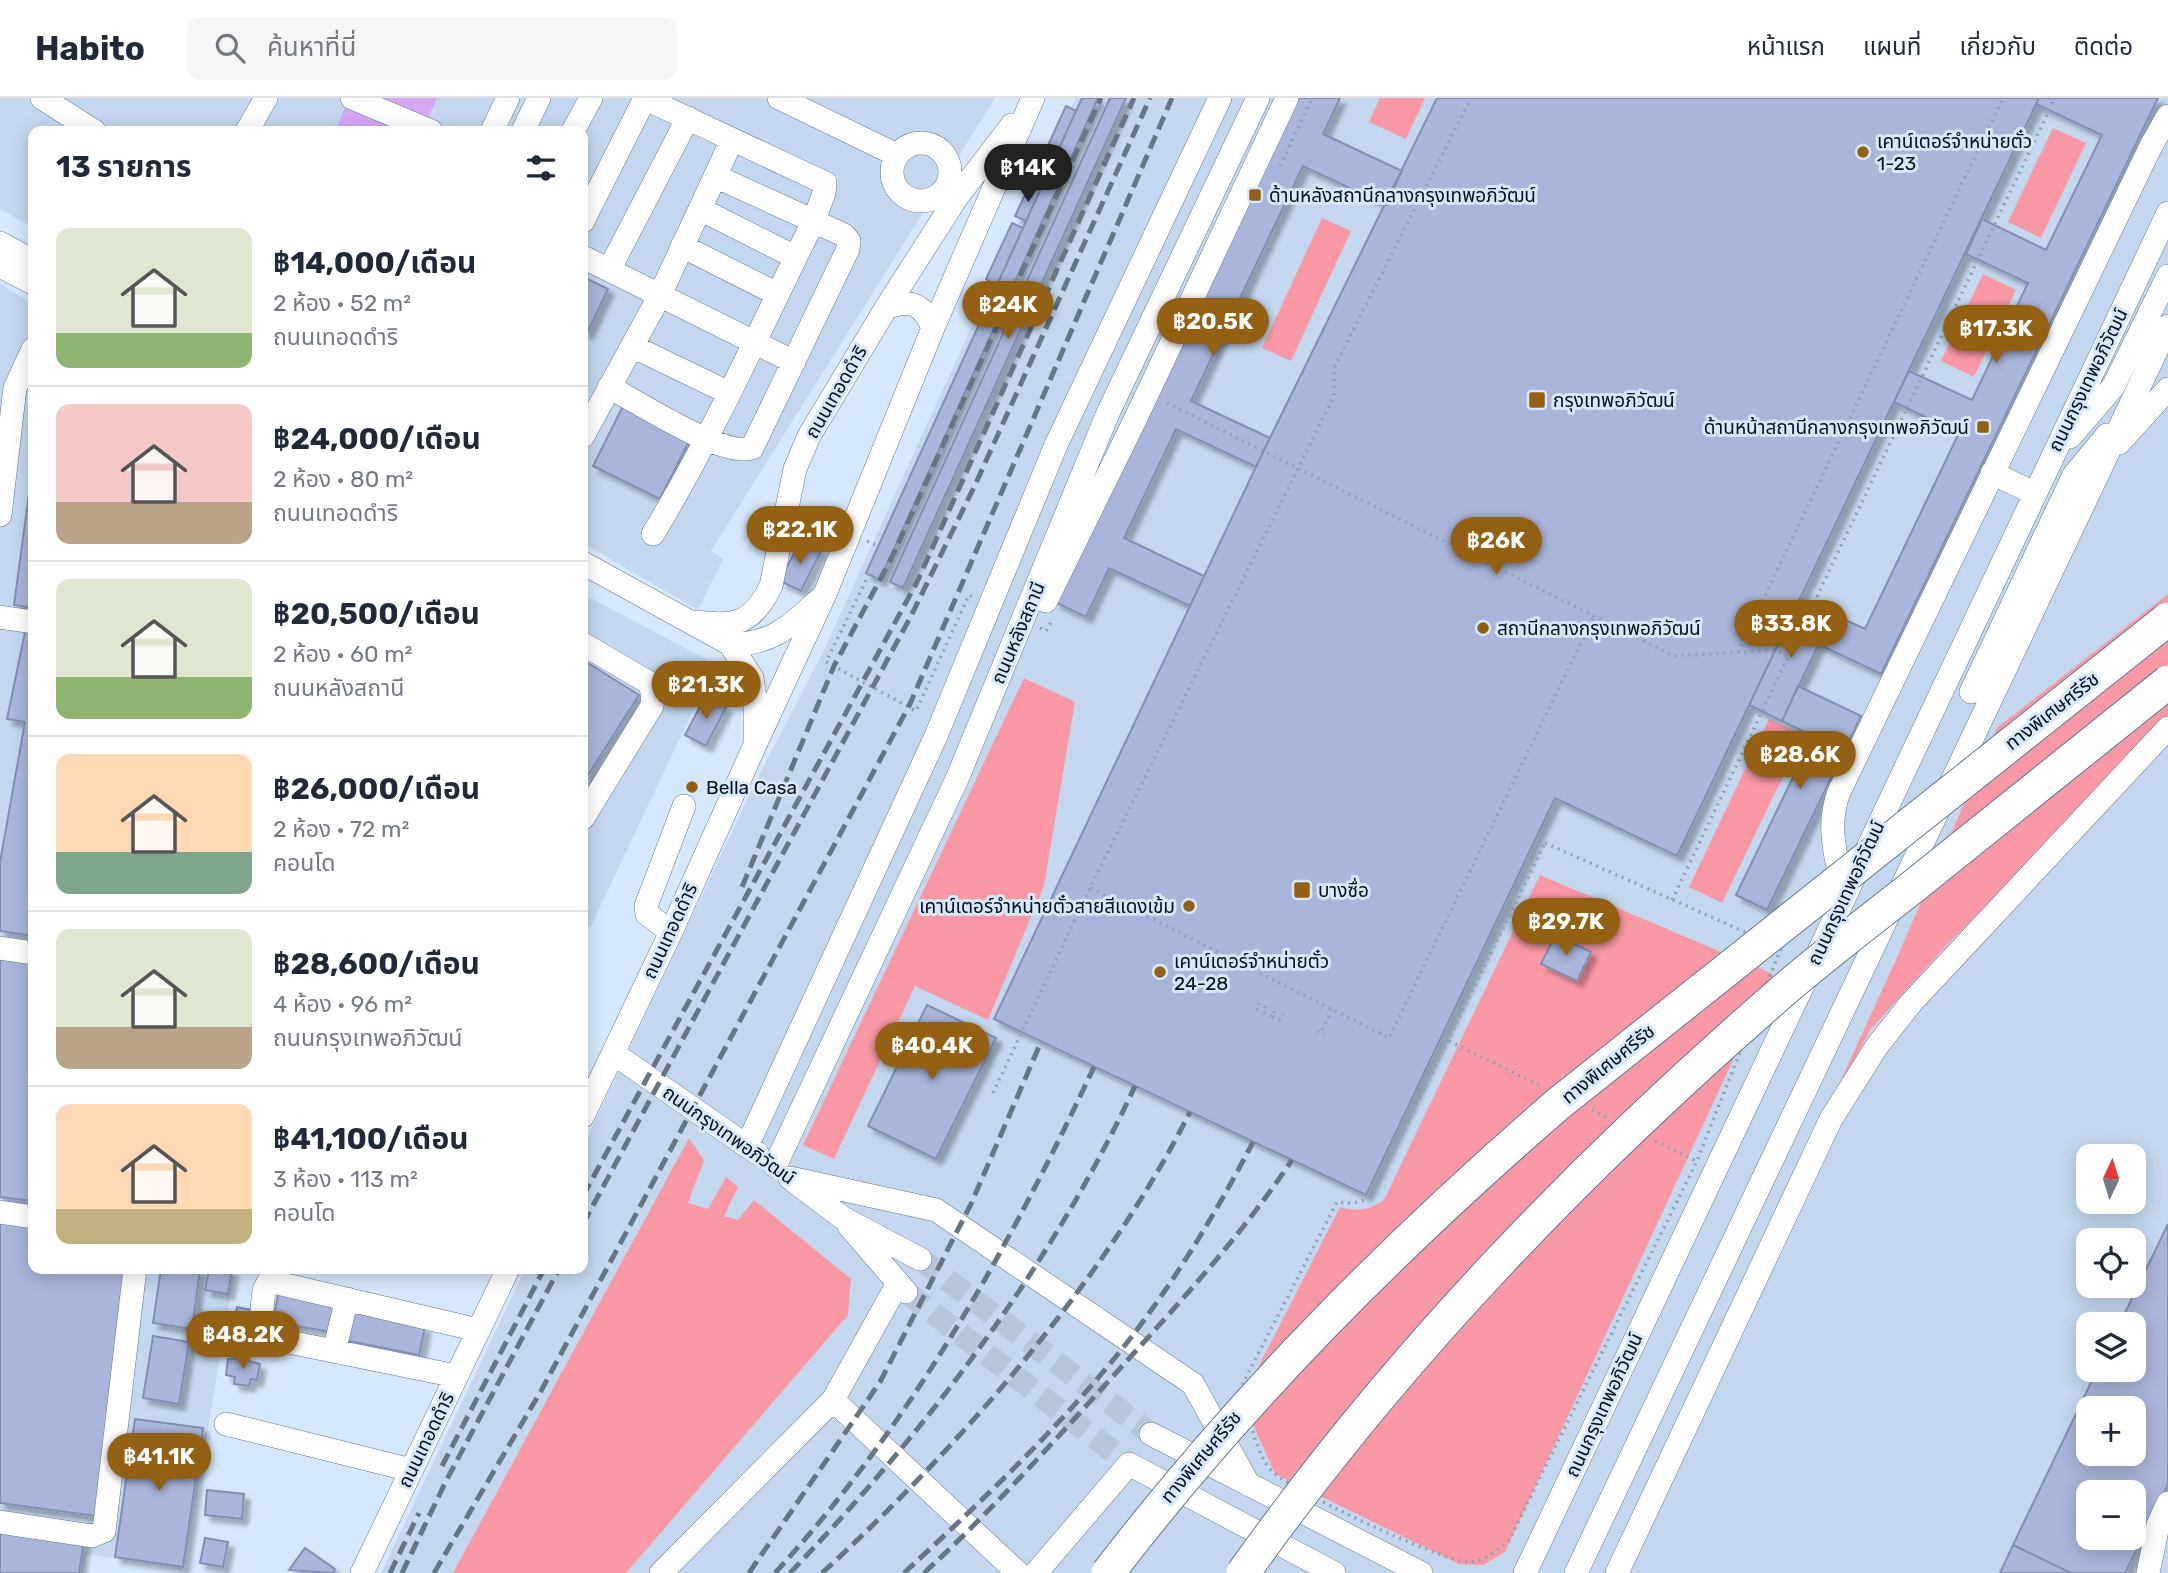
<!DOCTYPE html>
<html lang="th">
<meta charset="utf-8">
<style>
:root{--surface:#fff;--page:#f6f6f7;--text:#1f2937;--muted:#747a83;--line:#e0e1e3;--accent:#946114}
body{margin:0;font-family:Rubik,"Noto Sans Thai",sans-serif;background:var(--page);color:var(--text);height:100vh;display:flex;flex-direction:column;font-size:26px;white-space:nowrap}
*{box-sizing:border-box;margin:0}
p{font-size:23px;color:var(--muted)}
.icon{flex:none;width:38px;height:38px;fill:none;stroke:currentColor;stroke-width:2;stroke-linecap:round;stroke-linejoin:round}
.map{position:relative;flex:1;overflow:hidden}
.panel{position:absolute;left:28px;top:28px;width:560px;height:1148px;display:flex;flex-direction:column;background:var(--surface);border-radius:14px;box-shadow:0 4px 18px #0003}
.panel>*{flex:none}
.needle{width:46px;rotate:4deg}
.buttons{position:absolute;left:2076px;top:1046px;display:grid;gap:14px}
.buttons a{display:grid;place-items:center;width:70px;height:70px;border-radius:14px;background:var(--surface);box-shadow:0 4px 18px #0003;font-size:35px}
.price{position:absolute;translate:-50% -60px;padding:0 16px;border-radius:24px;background:var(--accent);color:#fff;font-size:23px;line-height:46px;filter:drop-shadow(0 2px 4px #0008)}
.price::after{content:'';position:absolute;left:50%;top:42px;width:21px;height:16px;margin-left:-10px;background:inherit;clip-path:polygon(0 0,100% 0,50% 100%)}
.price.current{background:#222;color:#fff}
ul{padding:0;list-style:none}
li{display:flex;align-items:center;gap:21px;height:175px;padding:0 28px}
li+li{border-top:2px solid var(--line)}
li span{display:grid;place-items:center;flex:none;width:196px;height:140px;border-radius:14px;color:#555}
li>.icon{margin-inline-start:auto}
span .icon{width:84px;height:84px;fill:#fffc;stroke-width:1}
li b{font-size:30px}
h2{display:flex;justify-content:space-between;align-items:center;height:84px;padding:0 28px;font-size:30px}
header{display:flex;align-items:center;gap:42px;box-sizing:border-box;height:98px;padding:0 35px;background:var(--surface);border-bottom:2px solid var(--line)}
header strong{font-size:33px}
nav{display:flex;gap:38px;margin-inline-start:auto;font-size:24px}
.search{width:490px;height:63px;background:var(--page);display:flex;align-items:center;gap:18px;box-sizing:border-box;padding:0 24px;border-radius:14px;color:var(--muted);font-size:26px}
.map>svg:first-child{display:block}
</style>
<header>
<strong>Habito</strong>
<div class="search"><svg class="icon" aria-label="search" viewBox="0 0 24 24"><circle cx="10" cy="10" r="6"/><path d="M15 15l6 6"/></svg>ค้นหาที่นี่</div>
<nav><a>หน้าแรก</a><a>แผนที่</a><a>เกี่ยวกับ</a><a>ติดต่อ</a></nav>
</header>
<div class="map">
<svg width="2168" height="1475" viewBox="0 0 2168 1475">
<defs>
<filter id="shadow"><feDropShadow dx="6" dy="6" stdDeviation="2" flood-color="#0004"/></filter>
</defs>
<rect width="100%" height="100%" fill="#d6e8fb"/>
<path fill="#c3d8ee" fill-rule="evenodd" d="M0 0H995L711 453 723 461 698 512 583 445V33H33V130L0 111Z
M1076 0H2168V1475H381L525 1171H583V1049L754 687 823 554ZM2088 1059H2133V1104H2088ZM2088 1143H2133V1188H2088ZM2088 1227H2133V1272H2088ZM2088 1311H2133V1356H2088ZM2088 1395H2133V1440H2088Z
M0 186 33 206V1171H235L184 1472 87 1456 83 1475H0Z
M583 496 715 566 591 828H583Z"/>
<path fill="#fb98a6" d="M1380 0H1425L1406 41 1369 24Z
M2053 30 2086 45 2041 140 2008 124Z
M1322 120 1351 133 1291 263 1262 250Z
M1983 176 2016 192 1974 279 1941 263Z
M2168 496V622L1945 849 1870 932 1824 1019 1895 864 1997 630Z
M1024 580 1075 604 1044 788 988 922 915 888 834 1061 803 1047Z
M1769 621 1803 637 1722 805 1689 789Z
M1540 777 1773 876 1505 1454 1483 1467 1459 1466 1275 1376 1242 1301 1340 1109C1358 1114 1369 1112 1384 1102Z
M689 1040 704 1062 688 1105 708 1111 726 1079 738 1089 724 1118 738 1122 754 1102 851 1181 848 1217 626 1475H453Z"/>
<path fill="#d6a6f7" d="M349 0H437L422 33H335Z"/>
<path fill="#a9b5da" stroke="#838eb2" stroke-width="2" fill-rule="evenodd" filter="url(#shadow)" d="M1082 0H1098L880 482 866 475Z
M1110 0H1126L903 490 890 484Z
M1295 0H1340L1323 36 1402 73 1386 107 1303 68 1191 303 1270 340 1256 369 1176 331 1124 440 1204 478 1190 508 1109 470 1086 519 1055 504Z
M1437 0H2039L1677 758 1555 700 1366 1097 994 921 1263 354Z
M2039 0H2158L1881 576 1818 546 1833 516 1865 531 1959 335 1894 304 1909 273 1972 302 2028 185 1966 156 1982 121 2046 152 2102 37 2036 6Z
M1066 8 1076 13 1043 85 1033 80Z
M1029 88 1040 93 1026 123 1015 118Z
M1012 125 1023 130 997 187 986 181Z
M583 179 608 191 587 235 583 234Z
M624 306 691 339 660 401 593 368Z
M33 366V510L14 507Z
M800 443 821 453 801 493 780 483Z
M1800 500 1833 516 1782 623 1749 607Z
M25 534 33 535V838L0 833V764L25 624 7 621Z
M583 562 639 597 583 685Z
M1798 588 1861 618 1767 812 1736 797 1813 638 1782 623Z
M705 599 726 609 706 648 685 637Z
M1555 837 1591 854 1577 883 1541 866Z
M0 861 33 865V1103L0 1099Z
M927 907 996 940 936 1061 868 1028Z
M0 1124 33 1128V1171H130L96 1418 0 1405Z
M2168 1126V1386L2125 1475H2071L2013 1447 2097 1272H2133V1227H2119ZM2088 1311H2133V1356H2088ZM2088 1395H2133V1440H2088Z
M161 1171H200L192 1231 153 1225Z
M209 1171H232L228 1196 205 1192Z
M279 1191 337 1201 331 1234 273 1224Z
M237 1209 257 1213 253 1239 232 1235Z
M350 1214 425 1229 419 1257 344 1242Z
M153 1238 189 1244 179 1306 143 1300Z
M238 1260 260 1266 257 1282 251 1281 249 1288 234 1286 235 1279 226 1277 228 1261Z
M135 1321 203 1330 183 1469 115 1459Z
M207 1392 244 1396 242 1421 205 1417Z
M0 1425 85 1437 79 1475H0Z
M205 1440 228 1444 223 1469 200 1465Z
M2013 1447 2071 1475H2000Z
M305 1450 335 1471 333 1475 289 1472Z"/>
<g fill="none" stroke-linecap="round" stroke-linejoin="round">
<path stroke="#b7c7d9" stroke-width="23" stroke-dasharray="23 11" stroke-linecap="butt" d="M920 1161 1151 1336
M906 1194 1129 1366"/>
<g stroke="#5d7895" stroke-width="24">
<path id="minor" d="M42 0 94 33
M352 0 431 33
M644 0 825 85 824 95 814 122C762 227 714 335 653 436
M779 0 897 57
M247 33 266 0
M492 33 508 0
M523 33 539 0
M573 33 591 0
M892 74a29 29 0 1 1 58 0a29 29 0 1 1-58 0Z
M700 111 795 159
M583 123 645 0
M0 145 33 163
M682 148 777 196
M583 159 794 264
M0 168 33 185
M609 172 688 20
M886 210C910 200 923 206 933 230
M632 248 729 295
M609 289C638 304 723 360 752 350L848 151 849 143 844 137 715 78
M583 338 659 199 732 42
M2070 339 2113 289 2168 178
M2119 345 2168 291
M1992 375 2034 395
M0 417 15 290 33 251
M583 465 730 546 752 580 755 600V647L671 834 583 1018
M1046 503 1134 324 1287 0
M0 519 33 524
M696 524C736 529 752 526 771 488L795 371 809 338 886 210 957 99 1012 27
M583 546 648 584 653 594 652 608 583 720
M730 546C772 547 790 528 820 501
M1971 594 2074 377 2107 337
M755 647 825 496 933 230 1033 0
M1843 792C1836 758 1826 728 1839 694L2151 48 2168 18
M671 834 647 816 646 808 684 708
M0 850 33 855
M613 955 757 1055
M747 1048 936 638 1056 347 1220 0
M775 1068 957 681 1108 315 1258 0
M790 1080 936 1112 1193 1286 1249 1387
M795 1084 843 1120 920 1161
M0 1114 33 1119
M849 1128 906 1194
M334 1253 347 1201
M456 1278 274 1241 260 1230 264 1192 269 1183 478 1232
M833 1302 1018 1475
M226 1326 411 1372
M1151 1336 1421 1475
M0 1424 92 1438 104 1433 135 1171
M362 1475 508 1171
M661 1475 833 1302 897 1187
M1036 1475 1129 1366 1334 1475
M1525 1475 2168 115
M1576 1475 2168 228
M1617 1475 1831 1021 1877 948 1911 905 2168 630
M2148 1475 2158 1427 2168 1405"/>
</g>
<path stroke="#92a2b2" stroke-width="3.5" stroke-dasharray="2 5" stroke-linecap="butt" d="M1280 68 1312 0
M1167 305 1674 558 1775 552 1788 558
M805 410 833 425
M804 425 817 434 811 448
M867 443 878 448
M869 476 826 564 916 613 969 497 973 499
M1040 530 1046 533 1053 521
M1738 554 2003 0
M1545 745 1781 850 1697 1063 1509 1442C1497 1453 1484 1464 1467 1464 1442 1463 1284 1390 1270 1371 1252 1348 1249 1313 1243 1285L1337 1104C1354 1106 1361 1106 1374 1094Z
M1091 790 1389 940 1594 518
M1672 802 2055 0
M1259 905 1256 911 1263 914
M1265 908 1263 914 1272 919 1275 913
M1272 919 1280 922 1283 916
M1322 932 1332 912
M1317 933 1324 937
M1449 943 1541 988
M993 995 1090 790 1334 298V270L1471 0
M1592 1012 1608 1020
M1655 1043 1696 1063"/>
<use href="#minor" stroke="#fff" stroke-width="23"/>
<path stroke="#687583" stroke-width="5" stroke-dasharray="14 7" stroke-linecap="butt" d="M742 789 834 568 891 461 1101 0
M583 1098 917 484 1134 0
M583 1126 911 518 976 385 1150 0
M442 1368 544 1171
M390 1475 419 1415
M402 1475 446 1383 559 1171
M434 1475 541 1293 910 606 1172 0
M749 1475 880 1284 971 1106 1041 944
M775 1475C911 1327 1009 1150 1094 969
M790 1475C928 1331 1051 1169 1135 988
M822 1475C960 1349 1106 1181 1190 1014
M904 1475C980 1405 1062 1327 1126 1246 1175 1183 1216 1115 1253 1044
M924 1475C999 1406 1066 1330 1134 1255 1190 1193 1245 1132 1292 1062"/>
<g stroke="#5d7895" stroke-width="35" stroke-linecap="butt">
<path id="highway-bridge" d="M1108 1475C1241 1301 1393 1149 1558 1006L2168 521
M1243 1475C1398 1257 1582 1067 1784 892 1826 856 1871 822 1915 787 1999 719 2084 652 2168 584"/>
</g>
<use href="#highway-bridge" stroke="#fff" stroke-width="33"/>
</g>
<g fill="#946114" stroke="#d6e8fb" stroke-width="2.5">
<circle cx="1863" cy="54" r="7"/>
<rect x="1248" y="90" width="14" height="14" rx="3.5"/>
<rect x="1528" y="293" width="18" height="18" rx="3.5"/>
<rect x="1976" y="322" width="14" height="14" rx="3.5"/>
<circle cx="1483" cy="530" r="7"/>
<circle cx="692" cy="689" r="7"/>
<rect x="1293" y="783" width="18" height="18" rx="3.5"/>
<circle cx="1189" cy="808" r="7"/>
<circle cx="1160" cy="874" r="7"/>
</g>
<g text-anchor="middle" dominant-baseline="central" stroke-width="6" stroke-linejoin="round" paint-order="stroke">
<g font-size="19" fill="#050e18" stroke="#d6e8fb" text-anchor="start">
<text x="1877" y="43">เคาน์เตอร์จำหน่ายตั๋ว<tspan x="1877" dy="22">1-23</tspan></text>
<text x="1269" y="97">ด้านหลังสถานีกลางกรุงเทพอภิวัฒน์</text>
<text x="1553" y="302">กรุงเทพอภิวัฒน์</text>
<text x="1969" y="329" text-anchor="end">ด้านหน้าสถานีกลางกรุงเทพอภิวัฒน์</text>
<text x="1497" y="530">สถานีกลางกรุงเทพอภิวัฒน์</text>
<text x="706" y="689">Bella Casa</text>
<text x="1318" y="792">บางซื่อ</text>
<text x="1175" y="808" text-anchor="end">เคาน์เตอร์จำหน่ายตั๋วสายสีแดงเข้ม</text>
<text x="1174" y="863">เคาน์เตอร์จำหน่ายตั๋ว<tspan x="1174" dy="22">24-28</tspan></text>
</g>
<g font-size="19" fill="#050e18" stroke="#d6e8fb">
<text transform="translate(2088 282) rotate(-64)">ถนนกรุงเทพอภิวัฒน์</text>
<text transform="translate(836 294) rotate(-60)">ถนนเทอดดำริ</text>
<text transform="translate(1018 535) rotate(-67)">ถนนหลังสถานี</text>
<text transform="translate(2052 613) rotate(-38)">ทางพิเศษศรีรัช</text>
<text transform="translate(1846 795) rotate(-65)">ถนนกรุงเทพอภิวัฒน์</text>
<text transform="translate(670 833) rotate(-65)">ถนนเทอดดำริ</text>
<text transform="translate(1608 966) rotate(-39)">ทางพิเศษศรีรัช</text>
<text transform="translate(729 1037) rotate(35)">ถนนกรุงเทพอภิวัฒน์</text>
<text transform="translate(1604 1307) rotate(-65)">ถนนกรุงเทพอภิวัฒน์</text>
<text transform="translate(426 1342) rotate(-64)">ถนนเทอดดำริ</text>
<text transform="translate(1201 1359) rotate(-50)">ทางพิเศษศรีรัช</text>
</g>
</g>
</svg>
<div class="buttons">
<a><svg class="needle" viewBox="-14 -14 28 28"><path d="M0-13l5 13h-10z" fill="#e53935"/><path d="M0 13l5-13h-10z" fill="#747a83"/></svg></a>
<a><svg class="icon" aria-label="locate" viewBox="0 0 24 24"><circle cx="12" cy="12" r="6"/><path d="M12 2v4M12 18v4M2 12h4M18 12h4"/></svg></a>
<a><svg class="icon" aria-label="layers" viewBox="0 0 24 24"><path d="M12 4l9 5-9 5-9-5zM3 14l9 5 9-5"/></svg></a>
<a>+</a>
<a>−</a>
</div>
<b class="price current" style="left:1028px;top:106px">฿14K</b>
<b class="price" style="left:1008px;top:243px">฿24K</b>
<b class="price" style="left:1213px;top:260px">฿20.5K</b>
<b class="price" style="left:1996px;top:267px">฿17.3K</b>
<b class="price" style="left:800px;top:468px">฿22.1K</b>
<b class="price" style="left:1496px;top:479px">฿26K</b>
<b class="price" style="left:1791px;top:562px">฿33.8K</b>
<b class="price" style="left:706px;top:623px">฿21.3K</b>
<b class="price" style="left:1800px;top:693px">฿28.6K</b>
<b class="price" style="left:1566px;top:860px">฿29.7K</b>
<b class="price" style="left:932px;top:984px">฿40.4K</b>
<b class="price" style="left:243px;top:1273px">฿48.2K</b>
<b class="price" style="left:159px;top:1395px">฿41.1K</b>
<section class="panel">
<h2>13 รายการ<svg class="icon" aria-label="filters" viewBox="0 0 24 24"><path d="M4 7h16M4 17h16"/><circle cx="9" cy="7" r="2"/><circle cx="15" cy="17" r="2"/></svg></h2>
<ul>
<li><span style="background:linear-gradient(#dfe7d0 75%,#8fb573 0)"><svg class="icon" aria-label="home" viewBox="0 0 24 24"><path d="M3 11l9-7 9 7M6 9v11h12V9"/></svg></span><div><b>฿14,000/เดือน</b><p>2 ห้อง · 52 m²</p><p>ถนนเทอดดำริ</p></div></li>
<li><span style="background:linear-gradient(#f6c9c9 70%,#b9a48a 0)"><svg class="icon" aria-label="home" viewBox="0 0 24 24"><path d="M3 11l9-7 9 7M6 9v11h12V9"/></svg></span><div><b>฿24,000/เดือน</b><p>2 ห้อง · 80 m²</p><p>ถนนเทอดดำริ</p></div></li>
<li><span style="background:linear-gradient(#dfe7d0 70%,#8fb573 0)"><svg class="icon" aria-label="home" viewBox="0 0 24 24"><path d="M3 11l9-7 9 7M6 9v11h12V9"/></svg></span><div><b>฿20,500/เดือน</b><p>2 ห้อง · 60 m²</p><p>ถนนหลังสถานี</p></div></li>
<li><span style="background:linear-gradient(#ffd9b3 70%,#7fa58c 0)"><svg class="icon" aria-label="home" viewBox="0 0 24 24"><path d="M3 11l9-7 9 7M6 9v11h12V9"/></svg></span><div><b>฿26,000/เดือน</b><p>2 ห้อง · 72 m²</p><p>คอนโด</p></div></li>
<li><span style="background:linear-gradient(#dfe7d0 70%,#b9a48a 0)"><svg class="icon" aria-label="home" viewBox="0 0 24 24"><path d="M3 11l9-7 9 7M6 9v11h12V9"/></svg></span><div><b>฿28,600/เดือน</b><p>4 ห้อง · 96 m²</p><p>ถนนกรุงเทพอภิวัฒน์</p></div></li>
<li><span style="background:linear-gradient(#ffd9b3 75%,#c2b280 0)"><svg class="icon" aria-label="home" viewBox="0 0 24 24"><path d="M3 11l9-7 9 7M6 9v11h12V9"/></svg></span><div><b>฿41,100/เดือน</b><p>3 ห้อง · 113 m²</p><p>คอนโด</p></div></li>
</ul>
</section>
</div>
